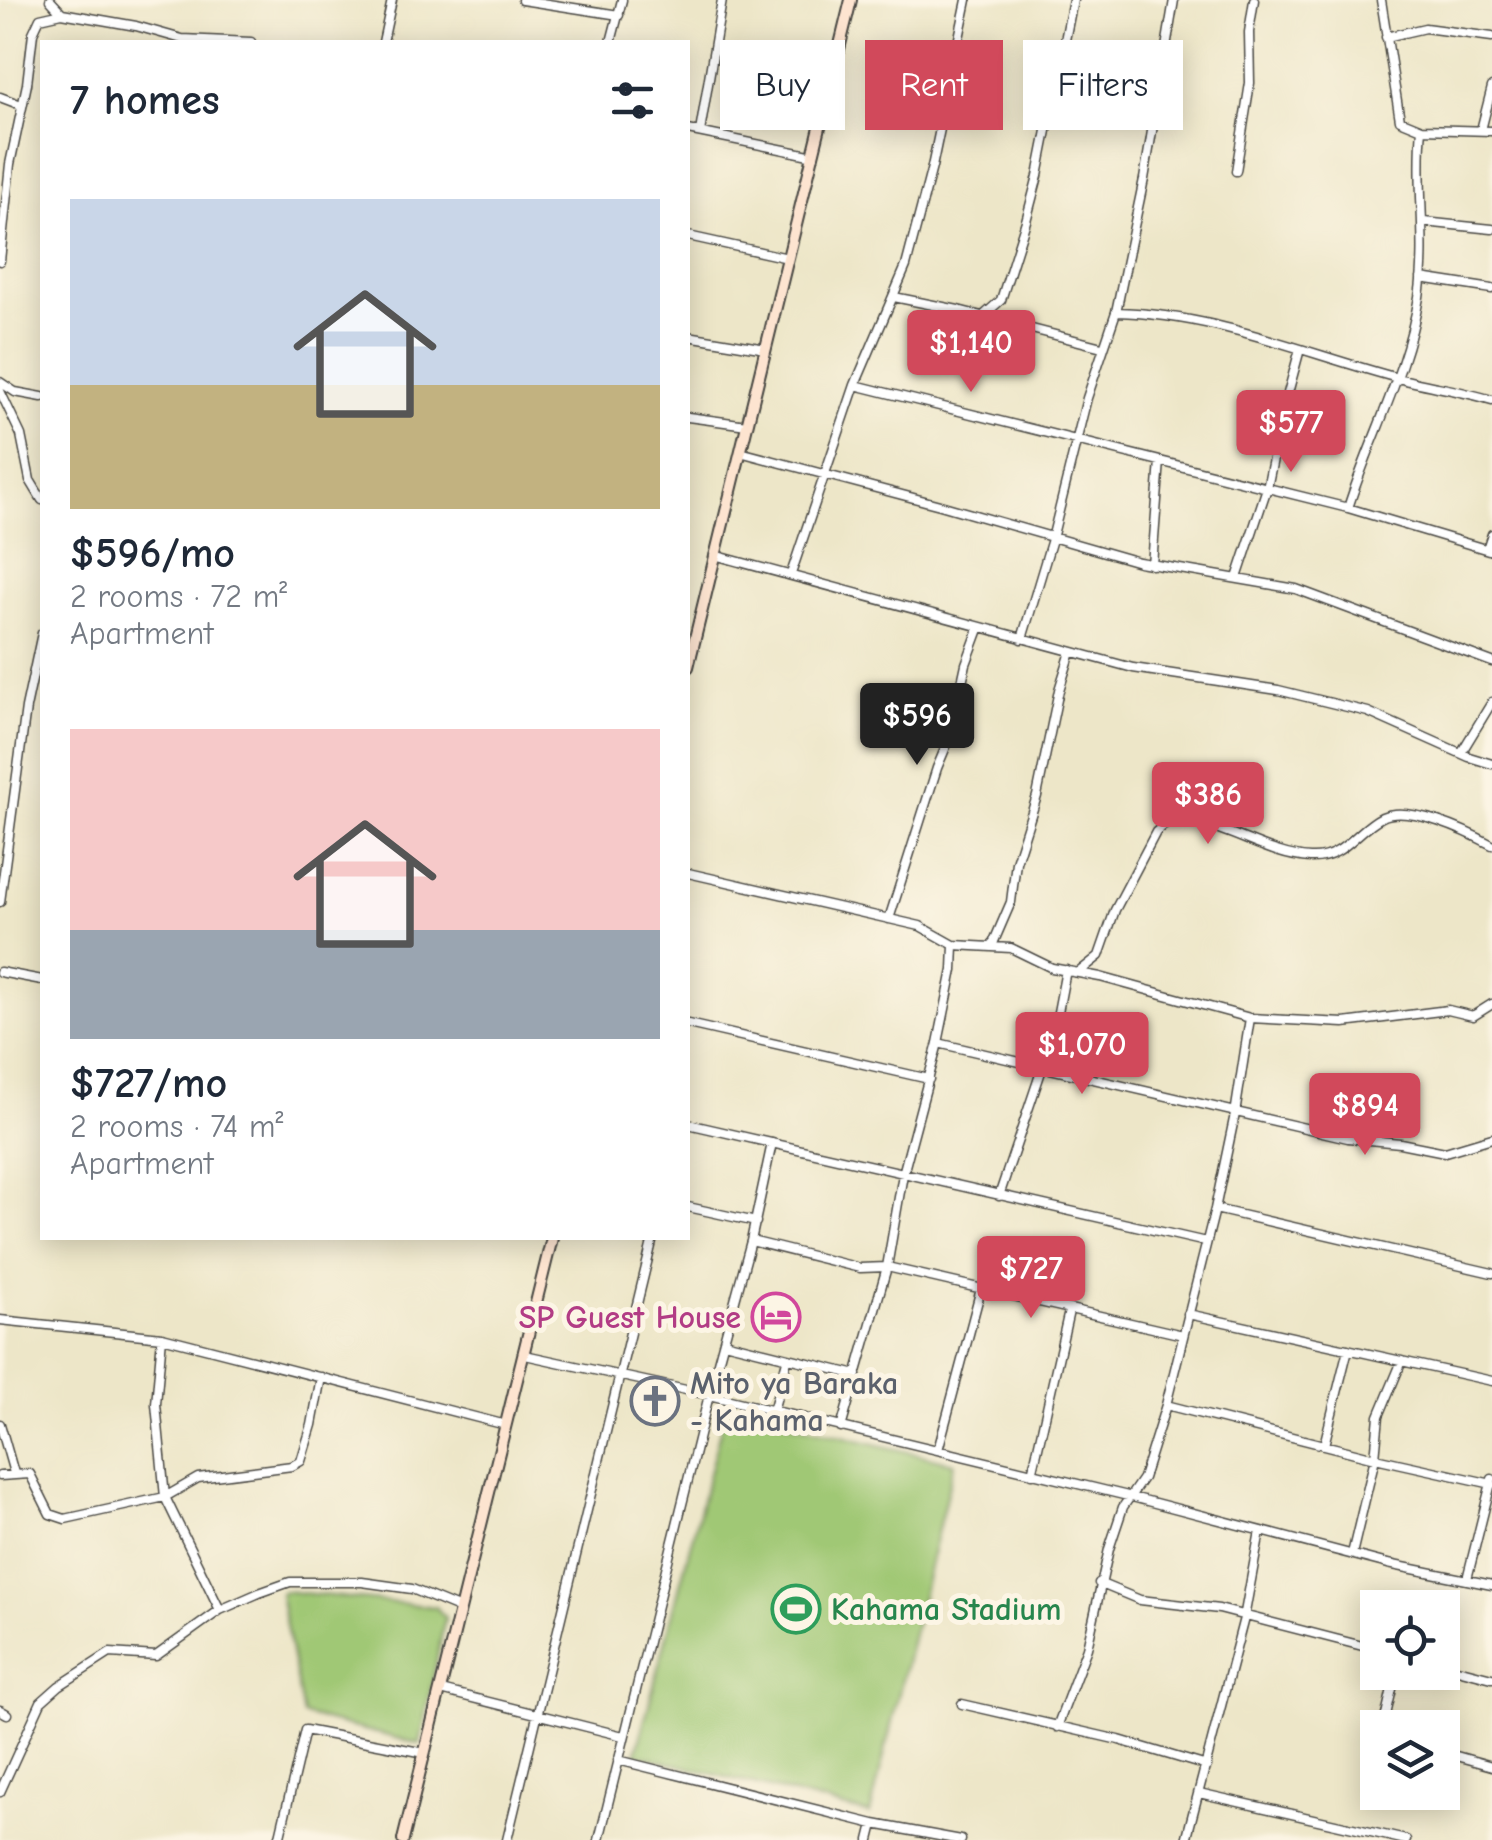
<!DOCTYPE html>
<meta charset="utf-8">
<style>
:root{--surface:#fff;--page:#f6f6f7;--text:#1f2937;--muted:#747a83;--accent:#d1495b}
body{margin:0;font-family:"Comic Neue",sans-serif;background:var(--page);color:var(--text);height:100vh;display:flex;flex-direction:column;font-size:38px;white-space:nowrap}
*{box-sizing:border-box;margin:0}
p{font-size:32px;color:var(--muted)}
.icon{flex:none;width:55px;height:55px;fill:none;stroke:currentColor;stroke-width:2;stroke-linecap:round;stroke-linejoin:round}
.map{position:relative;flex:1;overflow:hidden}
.details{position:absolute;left:40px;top:40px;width:650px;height:1200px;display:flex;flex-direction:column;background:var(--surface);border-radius:0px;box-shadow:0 5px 25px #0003}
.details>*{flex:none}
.guide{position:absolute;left:720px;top:40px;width:620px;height:90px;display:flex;gap:20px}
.fabs{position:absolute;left:1360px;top:1590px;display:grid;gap:20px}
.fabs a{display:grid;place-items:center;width:100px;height:100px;border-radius:0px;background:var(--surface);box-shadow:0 5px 25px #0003;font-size:50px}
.price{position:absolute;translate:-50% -85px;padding:0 22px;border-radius:10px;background:var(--accent);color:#fff;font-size:32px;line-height:65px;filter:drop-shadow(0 2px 5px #0008)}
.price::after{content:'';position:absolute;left:50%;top:60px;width:30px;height:22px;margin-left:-15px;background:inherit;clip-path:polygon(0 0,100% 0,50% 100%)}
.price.on{background:#222;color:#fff}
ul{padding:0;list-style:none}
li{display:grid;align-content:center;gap:20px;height:530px;padding:0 30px}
li span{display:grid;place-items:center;height:310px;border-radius:0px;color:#555}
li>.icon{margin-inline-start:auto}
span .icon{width:180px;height:180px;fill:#fffc;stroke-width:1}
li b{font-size:42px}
h2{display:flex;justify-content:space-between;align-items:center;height:120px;padding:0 30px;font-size:42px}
.tag{padding:0 35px;border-radius:0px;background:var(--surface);box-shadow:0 5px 25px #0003;font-size:35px;line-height:90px}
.tag.on{background:var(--accent);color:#fff}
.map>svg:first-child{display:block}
</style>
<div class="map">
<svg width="1492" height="1840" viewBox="0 0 1492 1840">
<rect width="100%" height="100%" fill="#fcf5e5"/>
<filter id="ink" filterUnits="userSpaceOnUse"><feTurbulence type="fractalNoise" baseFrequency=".01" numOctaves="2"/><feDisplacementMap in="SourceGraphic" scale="20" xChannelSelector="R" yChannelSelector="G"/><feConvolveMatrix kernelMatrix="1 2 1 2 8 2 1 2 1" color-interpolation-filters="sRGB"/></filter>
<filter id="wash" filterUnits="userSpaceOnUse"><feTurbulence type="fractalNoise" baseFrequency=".0048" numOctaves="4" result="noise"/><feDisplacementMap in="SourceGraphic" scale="40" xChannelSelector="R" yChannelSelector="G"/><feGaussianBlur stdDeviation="2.25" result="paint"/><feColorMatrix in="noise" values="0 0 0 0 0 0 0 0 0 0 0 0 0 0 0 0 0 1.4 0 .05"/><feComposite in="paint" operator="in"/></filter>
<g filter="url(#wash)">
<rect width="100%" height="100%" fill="#ede6c8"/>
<path fill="#a0c874" stroke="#667a50" stroke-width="2.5" d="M726 1408 954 1463 870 1814 636 1754Z
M284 1591 436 1607 445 1618 420 1744 303 1715 280 1594Z"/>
</g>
<g filter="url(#ink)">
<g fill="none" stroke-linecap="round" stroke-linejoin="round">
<g stroke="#484743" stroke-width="11">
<path id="street" d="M50 0 62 13 136 26 182 39 251 42
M522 0 619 15
M1381 0 1400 120 1422 129 1492 131
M1386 37 1425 28 1492 37
M383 42 392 0
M611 42 622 0
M1056 78 1111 90 1155 104
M0 97 21 105
M688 130 814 156
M1481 130 1492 87
M700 132 722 0
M1236 171 1250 83 1249 32 1254 0
M1424 222 1492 229
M688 236 788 258
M0 261 10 164 27 84 33 33 40 18 62 13
M1421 278 1492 289
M894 297 958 310 1102 347
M1116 312C1213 314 1302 352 1394 377 1426 386 1460 390 1492 400
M983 316 1001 300 1026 221 1038 176 1073 0
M688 336 766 349
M0 382 15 392 42 397
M855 385 1348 508 1492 551
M0 391 21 435 30 480 42 500
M688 417 747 425
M740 452 940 505 1139 562 1296 589 1492 662
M1348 508C1370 438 1407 371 1419 297 1428 240 1416 185 1422 129
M1487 549 1492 534
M714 555 1133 668 1278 690 1368 712 1469 757 1492 764
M1152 565 1160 461
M791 574 855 385 906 266 932 167 967 0
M1237 578 1267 488 1282 415 1300 349
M1022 639 1052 539 1087 398 1116 312 1144 179 1174 0
M1461 753 1492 702
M688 873 920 926 954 945 953 970 938 1043 903 1174 887 1267 841 1428
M0 902 26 708 42 633
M889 919 937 768 950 737 966 664 979 629
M954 945 1011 948 1052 968 1100 977 1250 1018 1235 1114 1215 1209 1166 1405 1143 1478 1123 1507 1109 1549 1087 1648 1057 1727
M992 946 1011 902 1016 862 1037 796 1059 690 1071 652
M0 972 42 980
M1079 972 1099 956 1115 910 1156 832 1169 821C1217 817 1262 855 1310 858 1343 860 1356 830 1382 817 1409 804 1468 832 1492 845
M1250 1018 1344 1023 1448 1010 1473 1016 1492 1004
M688 1024 929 1079
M938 1043 1348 1138 1400 1143 1445 1152 1492 1138
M688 1124 1206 1242
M999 1196 1054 1033 1066 970
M688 1207 756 1222
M1215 1209 1492 1273
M751 1241 860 1268 887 1267 1183 1335
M1188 1314 1492 1381
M0 1320 162 1337 506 1425
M162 1337 156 1404 165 1497 220 1610
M724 1342 857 1375
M525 1355 709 1395 1132 1497 1388 1564 1492 1585
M1166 1405 1375 1458 1492 1484
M773 1411 787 1360
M0 1424 14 1473
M1324 1445 1348 1349
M938 1450 981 1289
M1032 1474 1069 1311
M0 1476 30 1474 50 1514 65 1519 165 1497 198 1478 292 1466 301 1461 312 1425 321 1377
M1352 1554 1375 1458 1379 1416 1402 1361
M1467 1579 1492 1479
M1099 1583 1140 1600 1219 1609 1378 1650
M1366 1647 1378 1665
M1442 1665 1492 1678
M441 1690 623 1736
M962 1704 1119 1740 1207 1766
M0 1710 7 1714
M1383 1728 1392 1689 1383 1672
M1442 1752 1492 1766
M618 1760 874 1824 961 1840
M0 1792 41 1702 59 1686 110 1653 156 1656 220 1610 259 1593 290 1582H362L412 1589 458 1608
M1199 1793 1406 1840
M279 1840 305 1730 425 1753
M507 1840 653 1238
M599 1840 709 1395 751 1241 772 1143
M870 1840 874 1824
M1186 1840 1244 1618 1260 1531"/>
</g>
<g stroke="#484743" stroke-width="14">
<path id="secondary" d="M688 667 851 0
M403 1840 552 1238"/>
</g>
<use href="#street" stroke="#fff" stroke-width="8"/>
<use href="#secondary" stroke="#fde4d0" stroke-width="10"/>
</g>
</g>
<defs>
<g id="hotel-ring" transform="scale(2.5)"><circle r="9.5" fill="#fcf5e5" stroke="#d1479c" stroke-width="1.5"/><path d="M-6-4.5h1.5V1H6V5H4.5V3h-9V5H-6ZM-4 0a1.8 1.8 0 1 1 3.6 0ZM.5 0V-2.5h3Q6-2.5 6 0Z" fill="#d1479c"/></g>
<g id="church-ring" transform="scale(2.5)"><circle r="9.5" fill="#fcf5e5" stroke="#6b7280" stroke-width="1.5"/><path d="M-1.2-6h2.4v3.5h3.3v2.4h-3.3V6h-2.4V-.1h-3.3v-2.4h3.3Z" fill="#6b7280"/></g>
<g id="stadium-ring" transform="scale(2.5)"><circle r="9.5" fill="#fcf5e5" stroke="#2e9e5b" stroke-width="1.5"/><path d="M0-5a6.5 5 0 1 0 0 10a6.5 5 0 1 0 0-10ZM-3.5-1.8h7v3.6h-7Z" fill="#2e9e5b"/></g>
</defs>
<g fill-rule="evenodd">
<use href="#hotel-ring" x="776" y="1317"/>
<use href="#church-ring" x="655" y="1401"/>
<use href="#stadium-ring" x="796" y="1609"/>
</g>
<g text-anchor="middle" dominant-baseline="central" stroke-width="10" stroke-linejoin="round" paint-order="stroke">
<g font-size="32" font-weight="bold" fill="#b23c85" stroke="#fcf5e5" text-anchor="end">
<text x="741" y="1317">SP Guest House</text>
</g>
<g font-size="32" font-weight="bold" fill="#5b616d" stroke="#fcf5e5" text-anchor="start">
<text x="690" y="1383">Mito ya Baraka<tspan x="690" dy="37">- Kahama</tspan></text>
</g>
<g font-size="32" font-weight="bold" fill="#27864d" stroke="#fcf5e5" text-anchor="start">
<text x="831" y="1609">Kahama Stadium</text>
</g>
</g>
</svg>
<div class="fabs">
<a><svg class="icon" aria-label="locate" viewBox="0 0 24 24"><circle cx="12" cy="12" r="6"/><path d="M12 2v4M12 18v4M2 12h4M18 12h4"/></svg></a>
<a><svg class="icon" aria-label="layers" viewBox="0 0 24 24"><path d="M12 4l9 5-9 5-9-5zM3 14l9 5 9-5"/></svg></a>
</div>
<b class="price" style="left:971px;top:395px">$1,140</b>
<b class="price" style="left:1291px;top:475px">$577</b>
<b class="price on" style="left:917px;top:768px">$596</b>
<b class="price" style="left:1208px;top:847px">$386</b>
<b class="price" style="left:1082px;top:1097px">$1,070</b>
<b class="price" style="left:1365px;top:1158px">$894</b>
<b class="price" style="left:1031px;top:1321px">$727</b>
<div class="guide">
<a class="tag">Buy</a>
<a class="tag on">Rent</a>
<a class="tag">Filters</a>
</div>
<section class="details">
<h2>7 homes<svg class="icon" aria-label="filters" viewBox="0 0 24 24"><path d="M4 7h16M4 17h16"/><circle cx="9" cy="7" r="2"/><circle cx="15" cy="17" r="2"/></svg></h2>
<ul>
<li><span style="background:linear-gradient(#c9d6e8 60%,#c2b280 0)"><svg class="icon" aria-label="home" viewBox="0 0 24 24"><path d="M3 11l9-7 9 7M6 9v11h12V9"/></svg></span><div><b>$596/mo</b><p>2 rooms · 72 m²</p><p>Apartment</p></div></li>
<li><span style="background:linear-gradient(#f6c9c9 65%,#9aa5b1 0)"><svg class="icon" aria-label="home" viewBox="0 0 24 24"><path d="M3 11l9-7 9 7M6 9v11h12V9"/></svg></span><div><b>$727/mo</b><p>2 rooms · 74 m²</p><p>Apartment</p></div></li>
</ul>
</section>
</div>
